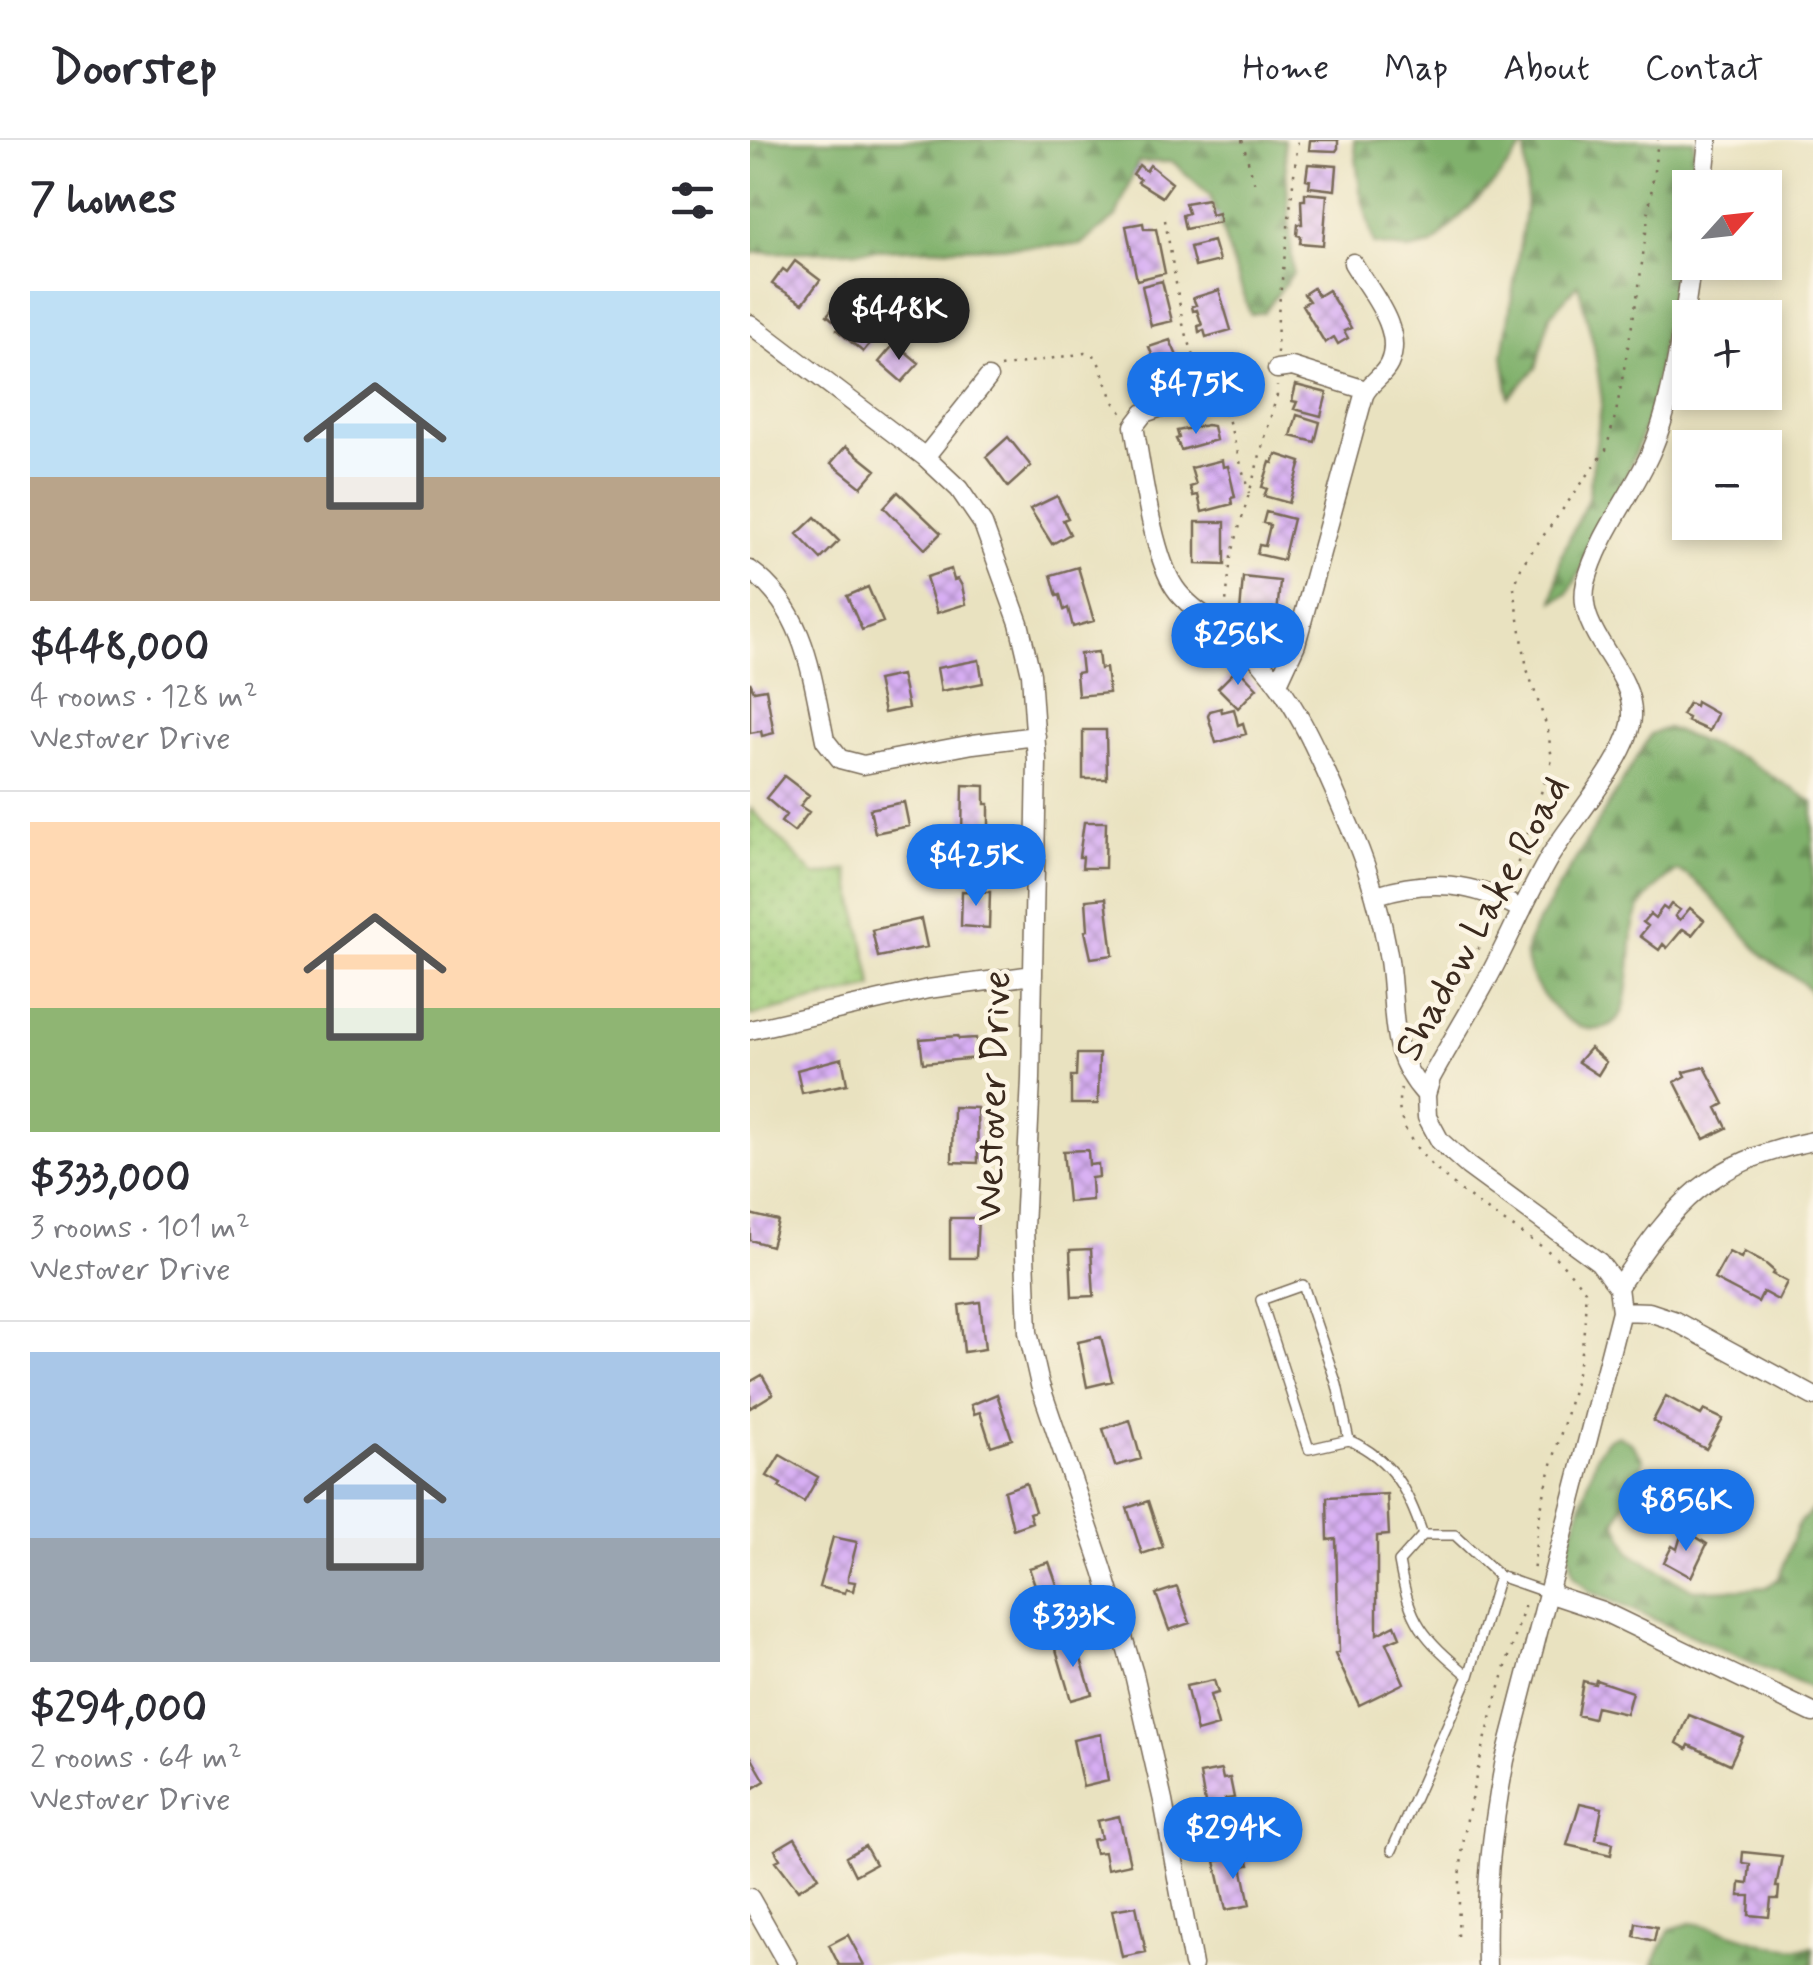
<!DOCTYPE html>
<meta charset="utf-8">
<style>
:root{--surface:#fff;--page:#f7f7f7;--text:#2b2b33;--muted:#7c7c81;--line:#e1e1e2;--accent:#1a73e8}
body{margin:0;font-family:Mynerve,sans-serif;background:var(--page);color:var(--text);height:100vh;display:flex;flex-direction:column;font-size:38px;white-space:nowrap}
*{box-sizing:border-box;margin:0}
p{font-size:32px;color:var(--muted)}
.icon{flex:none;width:55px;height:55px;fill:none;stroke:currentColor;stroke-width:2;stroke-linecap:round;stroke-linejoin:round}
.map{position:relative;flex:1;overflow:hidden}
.drawer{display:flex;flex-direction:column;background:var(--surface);width:750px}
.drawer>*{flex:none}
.needle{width:65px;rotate:63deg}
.buttons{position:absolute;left:922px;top:30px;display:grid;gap:20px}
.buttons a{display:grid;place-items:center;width:110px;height:110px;border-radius:0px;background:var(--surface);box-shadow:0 5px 15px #0003;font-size:50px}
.price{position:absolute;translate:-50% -85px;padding:0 22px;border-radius:35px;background:var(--accent);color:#fff;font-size:32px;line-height:65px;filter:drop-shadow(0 2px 5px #0008)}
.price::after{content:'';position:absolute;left:50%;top:60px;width:30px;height:22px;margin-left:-15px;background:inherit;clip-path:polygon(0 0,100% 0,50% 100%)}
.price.current{background:#222;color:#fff}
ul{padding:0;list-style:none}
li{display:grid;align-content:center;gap:20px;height:530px;padding:0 30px}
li+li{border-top:2px solid var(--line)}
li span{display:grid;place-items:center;height:310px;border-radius:0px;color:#555}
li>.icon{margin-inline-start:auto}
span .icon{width:180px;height:180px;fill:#fffc;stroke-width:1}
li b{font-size:42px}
h2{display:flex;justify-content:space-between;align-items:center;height:120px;padding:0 30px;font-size:42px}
header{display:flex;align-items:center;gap:60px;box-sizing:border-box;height:140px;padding:0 50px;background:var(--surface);border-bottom:2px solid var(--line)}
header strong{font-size:48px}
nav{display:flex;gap:55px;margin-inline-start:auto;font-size:35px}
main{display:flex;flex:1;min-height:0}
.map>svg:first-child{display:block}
</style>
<header>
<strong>Doorstep</strong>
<nav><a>Home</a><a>Map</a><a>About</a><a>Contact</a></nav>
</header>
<main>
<section class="drawer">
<h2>7 homes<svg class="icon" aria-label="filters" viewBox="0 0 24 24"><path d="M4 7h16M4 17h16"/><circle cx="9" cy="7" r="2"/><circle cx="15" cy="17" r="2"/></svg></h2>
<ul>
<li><span style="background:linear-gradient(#bfe0f5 60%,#b9a48a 0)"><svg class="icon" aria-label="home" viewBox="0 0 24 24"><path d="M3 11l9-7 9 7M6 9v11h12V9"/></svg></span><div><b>$448,000</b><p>4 rooms · 128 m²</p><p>Westover Drive</p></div></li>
<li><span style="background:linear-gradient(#ffd9b3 60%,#8fb573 0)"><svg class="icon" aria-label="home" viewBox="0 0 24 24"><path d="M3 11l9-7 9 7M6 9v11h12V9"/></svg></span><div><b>$333,000</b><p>3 rooms · 101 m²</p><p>Westover Drive</p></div></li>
<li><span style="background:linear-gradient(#a9c7e8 60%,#9aa5b1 0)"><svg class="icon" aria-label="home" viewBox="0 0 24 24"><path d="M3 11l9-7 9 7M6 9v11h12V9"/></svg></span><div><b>$294,000</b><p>2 rooms · 64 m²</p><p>Westover Drive</p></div></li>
</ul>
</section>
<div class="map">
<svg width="1063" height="1825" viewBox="0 0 1063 1825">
<defs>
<pattern id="grass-dots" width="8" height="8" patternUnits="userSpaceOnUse" patternTransform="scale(2.5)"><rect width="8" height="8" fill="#a0ce7c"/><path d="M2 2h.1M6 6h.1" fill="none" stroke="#8bb16b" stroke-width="1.8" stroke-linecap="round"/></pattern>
<pattern id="forest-firs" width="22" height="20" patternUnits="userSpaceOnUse" patternTransform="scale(2.5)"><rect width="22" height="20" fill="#80b16c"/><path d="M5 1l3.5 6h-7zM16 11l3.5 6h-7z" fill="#6a9058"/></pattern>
<pattern id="building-cross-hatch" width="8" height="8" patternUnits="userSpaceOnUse" patternTransform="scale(2.5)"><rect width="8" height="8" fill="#d8aff4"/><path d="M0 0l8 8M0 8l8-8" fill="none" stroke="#b08fc5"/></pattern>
</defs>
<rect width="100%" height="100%" fill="#fcf5e5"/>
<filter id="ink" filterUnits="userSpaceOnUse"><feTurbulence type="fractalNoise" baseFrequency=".01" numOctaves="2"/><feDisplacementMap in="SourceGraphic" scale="20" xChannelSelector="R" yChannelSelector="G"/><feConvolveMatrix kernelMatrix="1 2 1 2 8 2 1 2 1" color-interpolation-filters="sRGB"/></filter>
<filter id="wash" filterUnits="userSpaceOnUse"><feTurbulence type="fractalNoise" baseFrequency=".0048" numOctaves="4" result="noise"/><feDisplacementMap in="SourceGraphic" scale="40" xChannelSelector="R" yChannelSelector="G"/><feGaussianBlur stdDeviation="2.25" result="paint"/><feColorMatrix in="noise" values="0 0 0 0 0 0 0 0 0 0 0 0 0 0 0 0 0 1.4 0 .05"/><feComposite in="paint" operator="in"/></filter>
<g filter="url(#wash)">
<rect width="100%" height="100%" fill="#e9e2c0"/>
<path fill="url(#grass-dots)" stroke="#6e7c4d" stroke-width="2.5" d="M0 668 65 736 98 730 123 847 0 876Z"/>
<path fill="url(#forest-firs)" stroke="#5e6e45" stroke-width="2.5" d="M0 0H534L543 133 514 172 500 174 460 55 423 22H388L366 77 330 105 1 113Z
M604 0H944V18L901 269 876 338 840 413 818 454 804 461 811 416 838 359 852 261 844 206 828 144 800 175 786 228 759 257 753 215 777 58 775 5 747 40 682 105 659 110 624 104 610 50Z
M917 588 993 618 1063 662V856C1051 836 1032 832 1015 817 993 797 951 736 927 731 871 771 887 786 878 844 877 853 876 867 871 874 839 920 778 852 776 816 775 806 781 796 785 787L901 594Z
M868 1295 881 1303 893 1319C889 1342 874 1359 866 1382L881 1413 943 1450 994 1449 1017 1447 1029 1438 1048 1385 1063 1369V1549L839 1451 824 1435 818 1407 847 1314 857 1300Z
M941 1783C982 1788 1023 1815 1063 1807V1825H903L920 1789Z"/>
<g id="blocks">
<path fill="url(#building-cross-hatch)" d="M560 0H588V8L586 11 559 10Z
M558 24 587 26 585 50 559 47 560 40 556 39Z
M389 25 396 31 400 25 422 43 412 57 388 42 390 39 383 34Z
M555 53 577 55 573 105 550 103 551 96 547 95 548 84H552L551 60H555Z
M458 59 461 75 468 73 470 82 435 89 432 75 438 73 435 63Z
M393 83 394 89H406L415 133 387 140 376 86Z
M463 101 469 121 445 127 440 107Z
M45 121 70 140 53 163 22 144 33 129 37 132Z
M412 141 422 181 401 186 392 146Z
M563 148 568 156 578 150 601 188 594 191 598 198 588 204 584 197 575 203 552 165 559 161 554 154Z
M469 150 481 190 456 197 454 190 449 192 448 186 452 185 447 170 443 171 442 166 446 165 443 158Z
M92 158 127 188 117 200 120 203 113 212 87 190 90 186 77 175Z
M420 200 438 241 416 249 399 207Z
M145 203 169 223 152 242 129 222Z
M546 245 577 253 571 276 544 269 547 262 542 261Z
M547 275 570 282 565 302 541 296Z
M457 285 463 286 466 300 431 310 426 299 429 298 427 291Z
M258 297 281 326 258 347 236 317Z
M96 306 126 330 111 347 81 323Z
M526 314 551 322 539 363 514 356 517 349 512 347 520 322 523 323Z
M472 320 473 327 478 326 485 357 481 358 482 364 452 372 448 355 443 356 440 347 446 345 441 328Z
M148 352 191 393 175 409 134 367Z
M307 356 318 378 313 380 320 394 302 404 280 369Z
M516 372 543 379 533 420 507 414 509 405 515 406 520 385 513 383Z
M65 377 89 401 71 419 47 394Z
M446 382H475V425L446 424Z
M328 427 344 481 323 487 318 468 314 470 310 455 307 456 301 435Z
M201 429 204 440 208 439 212 446 216 464 187 473 176 437Z
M493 437 530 441 526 487 489 484Z
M118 447 133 482 112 490 97 456Z
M348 512 350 529 356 528 359 553 328 556 326 533 332 532 330 514Z
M229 520 233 543 191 551 187 528Z
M488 528 507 548 488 568 468 548Z
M151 535 158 568 134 573 127 540Z
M0 542 4 551 16 549 24 593 12 596 11 591 0 593Z
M946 562 967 574 959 591 937 581 938 578 932 575 939 563 945 566Z
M471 568 472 572 484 569 488 585 493 583 496 594 466 603 458 576 460 571Z
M333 590H356L357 639H333Z
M34 636 59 655 50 666 59 672 44 692 31 682 36 675 16 658Z
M213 645 235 646V664H239V693H212Z
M154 662 159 686 125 693 120 669Z
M334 682H356L355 728H332L333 717H329Z
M212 751 240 752 239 788 211 786Z
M356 758 363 815 341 818 335 791 338 790 336 760Z
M921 764 930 770 925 776 930 780 940 768 954 780 942 795 933 789 917 808 913 804 909 810 890 796 898 786 893 782 900 774 905 778 913 767 917 770Z
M171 779 177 807 128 817 122 790Z
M208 896 209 899 226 898 228 918 173 923 170 899Z
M840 908 856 922 848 935 828 922Z
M327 914H349L348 964H321V936H326Z
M92 918 97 944 52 953 47 930Z
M955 927 974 964 967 968 977 988 954 999 925 942 936 936 934 932Z
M203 967 227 968 228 1023 202 1022Z
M338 1010 339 1025 348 1024 349 1037 341 1038 342 1060 318 1062 313 1011Z
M0 1074 28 1081 21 1106 0 1100Z
M200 1078H228L226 1118H200Z
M341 1109 344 1156 322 1157 320 1110Z
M979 1112 991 1118 994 1112 1016 1124 1024 1131 1022 1134 1037 1142 1028 1160 1013 1152 1008 1162 964 1139Z
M230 1162 235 1209 214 1212 209 1165Z
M351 1197 362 1241 337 1247 328 1202Z
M12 1235 23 1254 0 1268V1242Z
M247 1254 262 1299 241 1306 230 1272 224 1274 221 1265Z
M916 1256 951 1275 954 1270 973 1279 956 1309 903 1281Z
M380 1280 391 1319 365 1326 353 1289Z
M30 1315 68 1337 54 1362 29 1347 31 1344 17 1336Z
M276 1343 285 1371 279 1373 282 1382 263 1389 254 1351Z
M637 1354 639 1395 627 1396V1494L645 1485 650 1497 636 1503 654 1543 609 1565 585 1514 589 1512 586 1399 578 1400 577 1357Z
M398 1361 413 1407 392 1414 377 1368Z
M937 1391 957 1404 941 1437 914 1422 922 1406 927 1409 932 1392Z
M83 1397 107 1402 98 1437V1441L105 1442 103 1451 96 1449 95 1453 69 1447Z
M299 1422 315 1467 295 1473 279 1428Z
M427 1447 440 1483 419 1490 406 1454Z
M325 1500 342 1554 321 1560 305 1506Z
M464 1540 468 1553 460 1555 468 1586 447 1592 436 1546Z
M846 1540 882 1552 876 1574 846 1567 843 1579 827 1575 833 1541 845 1544Z
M939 1575 993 1597 980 1624 939 1605 937 1609 927 1603Z
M351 1594 358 1641 333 1647 323 1600Z
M0 1615 15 1641 0 1650Z
M471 1630 473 1639 480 1638 484 1658 475 1659 479 1677 458 1681 450 1634Z
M830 1663 852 1668 846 1699 863 1703 861 1715 817 1705Z
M369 1676 380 1724 357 1729 354 1712 345 1713 342 1700 351 1698 347 1681Z
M45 1698 69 1737 48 1750 26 1721 30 1719 25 1710Z
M115 1706 125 1724 105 1735 96 1717Z
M993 1712 1032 1716 1026 1747H1029L1028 1759H1021L1019 1777 999 1775 1000 1756H989L990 1743 998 1744 1000 1724 992 1723Z
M497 1716 499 1725 492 1726 500 1765 476 1770 465 1721Z
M386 1766 396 1812 372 1817 362 1770Z
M886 1783 907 1787 904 1801 884 1796Z
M98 1795 114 1825H89L79 1805Z"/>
</g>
</g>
<g filter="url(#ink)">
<use href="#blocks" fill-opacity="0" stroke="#786a57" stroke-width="2.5"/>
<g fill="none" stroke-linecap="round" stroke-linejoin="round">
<g stroke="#786a57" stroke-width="12">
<path id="lane" d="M599 1300 559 1309 511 1160 553 1145 587 1245 599 1300C643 1320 658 1351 673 1395
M719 1536C672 1497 660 1483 649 1422L673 1395H705L749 1436
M642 1710 719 1536 749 1436 798 1453"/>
</g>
<g stroke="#786a57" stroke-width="21">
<path id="street" d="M953 48 958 0
M0 184 175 317 209 349 233 384 269 483 281 534 287 620 281 939 274 1088 278 1192 290 1245 353 1430 384 1534 413 1661 443 1825
M527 229 542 227 616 250
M455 252 394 273 384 286C392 329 402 414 425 448 441 472 479 489 500 511 550 560 576 633 604 696 621 736 632 777 639 820 647 873 636 911 676 955
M175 317 238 238
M0 430C56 470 62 538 75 600L90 619 113 625 223 604 286 596
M528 543 546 504 614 255C620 242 633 237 639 224 655 190 620 152 603 123
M626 755C678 738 724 742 772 770
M0 890 178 849 283 835
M868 1147C927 1062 955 1023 1063 1001
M871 1171 899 1172 923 1180 1063 1256
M798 1453 852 1471 1063 1573
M0 1758 38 1825
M737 1825C735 1751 741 1693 755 1620L871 1171 868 1147 849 1122 718 1026 690 1001 677 977 676 955 681 938C699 905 719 873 737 840 759 800 776 757 799 718 820 682 881 615 882 576 884 528 824 493 836 443 848 396 880 358 900 314 924 262 933 181 942 122"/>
</g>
<path stroke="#786a57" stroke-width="2.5" stroke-dasharray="2.5 8" stroke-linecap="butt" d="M492 0 505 45
M415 80 433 184 450 234
M527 213 528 174 548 0
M250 227 335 213 346 216 364 262 373 274
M471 247 511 234
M463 270 477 275 499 353
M475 471 481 417 527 255V246
M761 743 802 620 798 590 777 529 764 448 772 425 856 310 866 273 889 146 908 0
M671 910 745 778
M651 948C632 1015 753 1078 798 1111 812 1122 824 1137 835 1150 839 1230 803 1302 789 1379 786 1397 785 1416 783 1434
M708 1796C709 1757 710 1718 717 1679 731 1606 754 1533 776 1461"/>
<use href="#lane" stroke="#fff" stroke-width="9"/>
<use href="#street" stroke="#fff" stroke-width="18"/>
</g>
</g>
<g text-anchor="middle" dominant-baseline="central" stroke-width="9" stroke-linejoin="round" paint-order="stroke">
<g font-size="40" fill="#3b2a1e" stroke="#fcf5e5">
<text transform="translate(733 779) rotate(-61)">Shadow Lake Road</text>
<text transform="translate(244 956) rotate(-88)">Westover Drive</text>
</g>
</g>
</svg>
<div class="buttons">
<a><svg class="needle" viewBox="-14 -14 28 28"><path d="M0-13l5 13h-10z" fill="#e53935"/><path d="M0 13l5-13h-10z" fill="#7c7c81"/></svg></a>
<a>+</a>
<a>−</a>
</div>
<b class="price current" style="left:149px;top:223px">$448K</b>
<b class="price" style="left:446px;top:297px">$475K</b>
<b class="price" style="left:488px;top:548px">$256K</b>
<b class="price" style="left:226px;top:769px">$425K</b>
<b class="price" style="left:936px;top:1414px">$856K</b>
<b class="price" style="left:323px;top:1530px">$333K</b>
<b class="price" style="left:483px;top:1742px">$294K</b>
</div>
</main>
